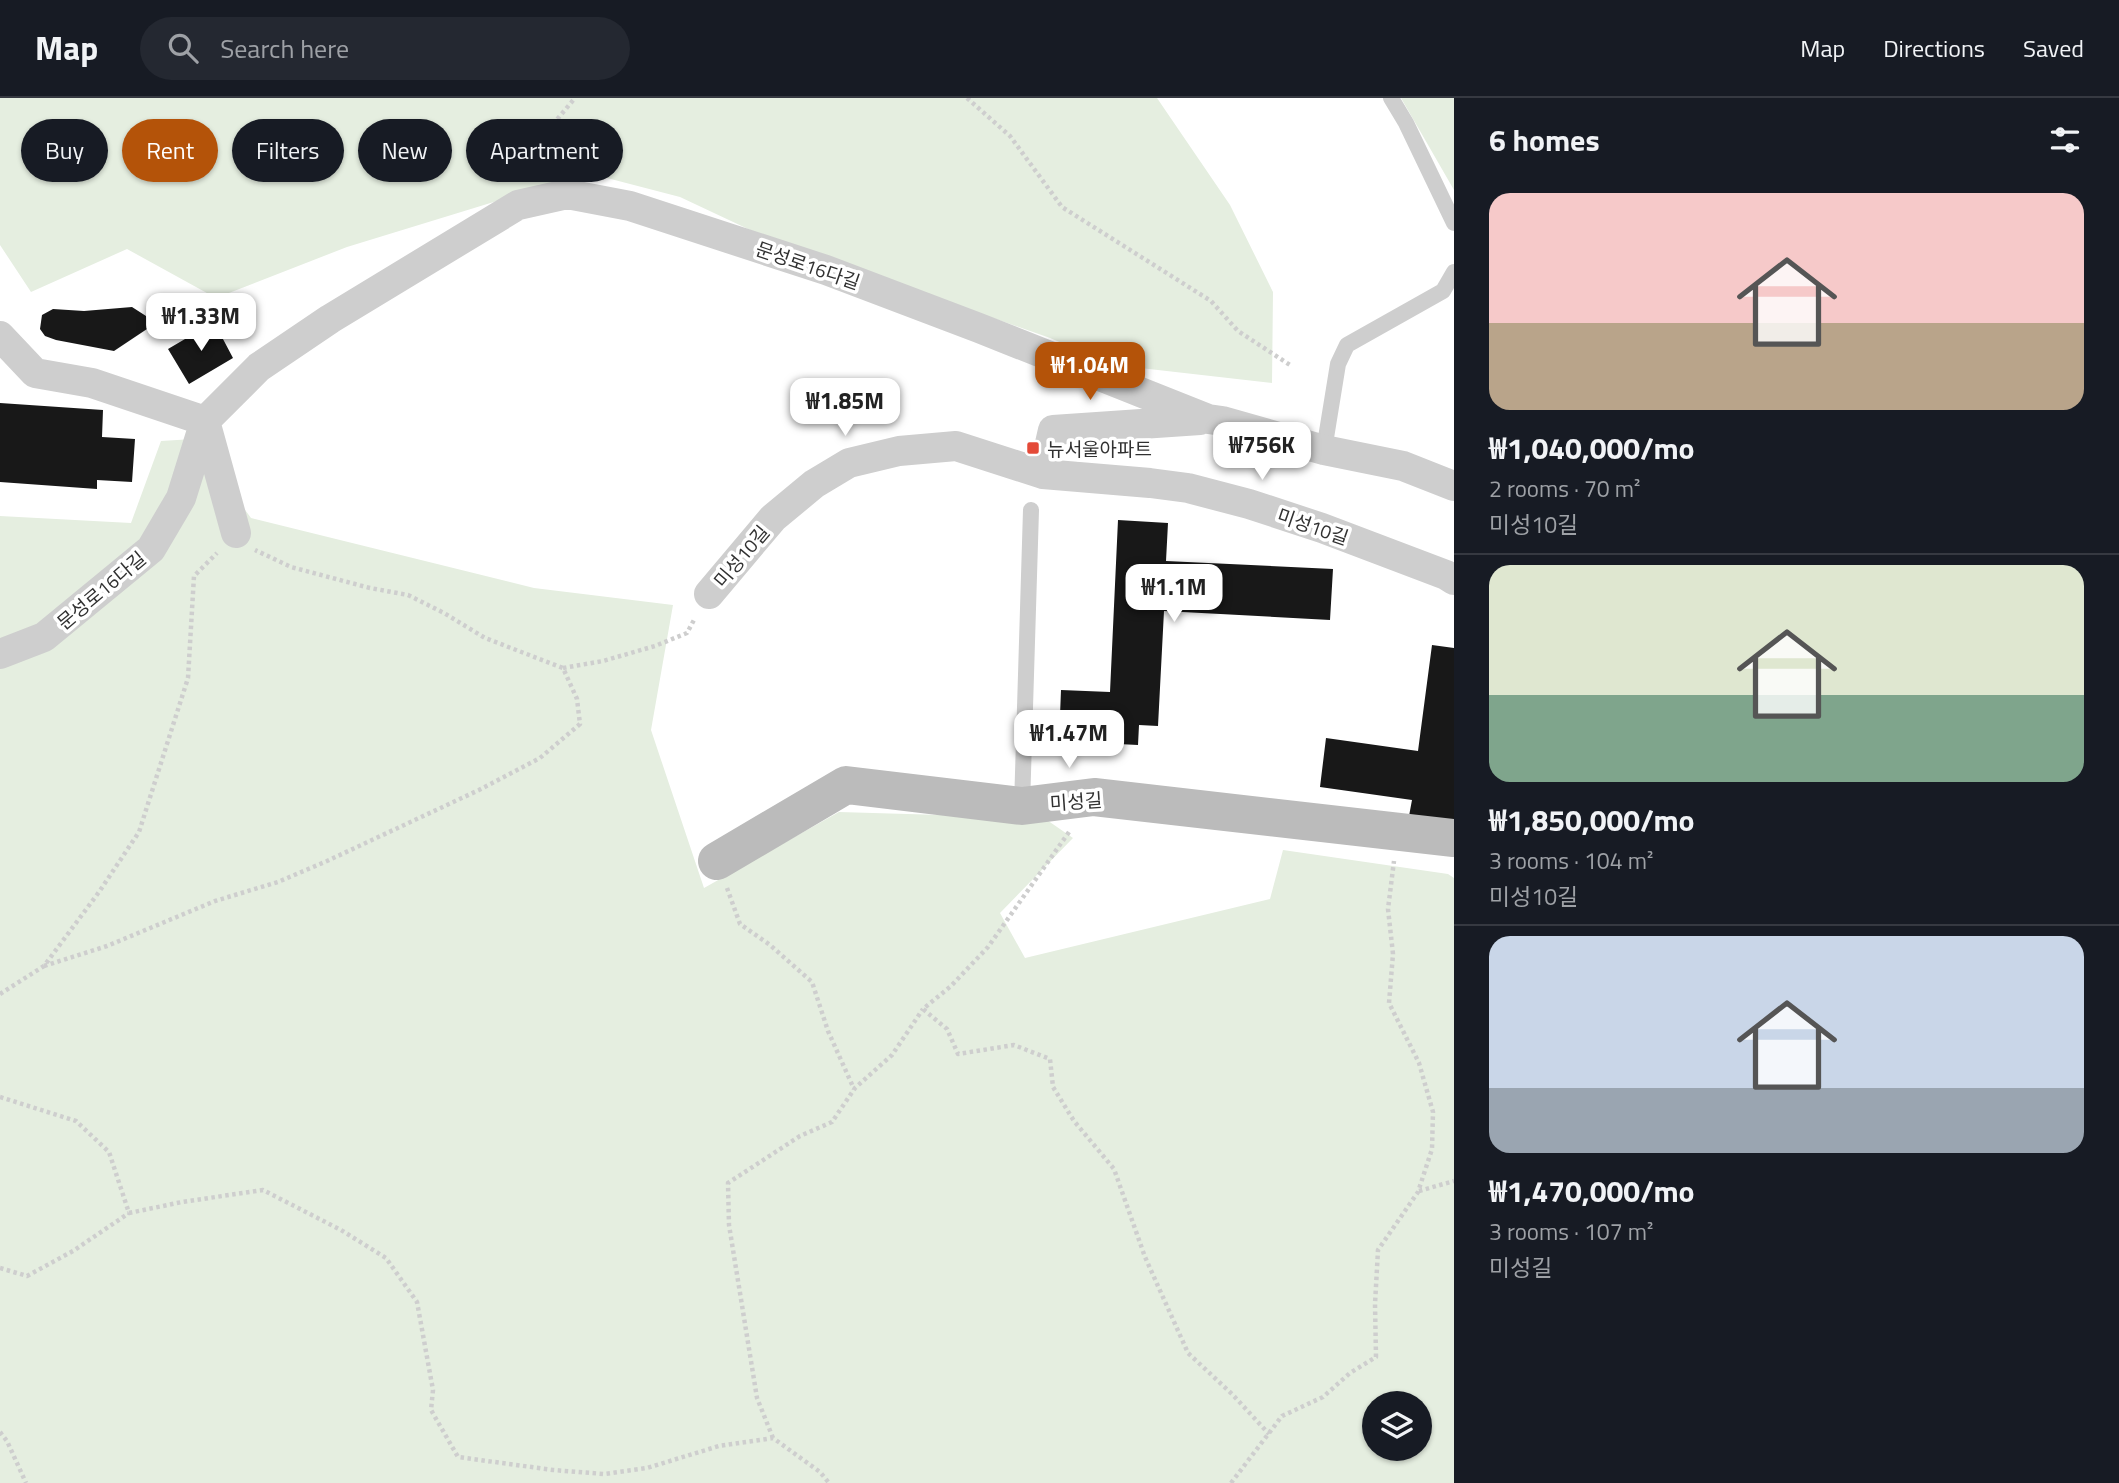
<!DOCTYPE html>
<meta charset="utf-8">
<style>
:root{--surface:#171b24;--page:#242831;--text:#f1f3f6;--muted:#9ea1a6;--line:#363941;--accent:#b45309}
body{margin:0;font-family:"Titillium Web","Noto Sans KR",sans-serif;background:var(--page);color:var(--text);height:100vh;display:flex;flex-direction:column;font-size:26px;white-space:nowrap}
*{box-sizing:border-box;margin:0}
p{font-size:23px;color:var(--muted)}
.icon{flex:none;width:38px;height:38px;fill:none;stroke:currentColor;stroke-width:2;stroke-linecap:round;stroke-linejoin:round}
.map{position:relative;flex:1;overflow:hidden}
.details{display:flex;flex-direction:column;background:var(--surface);width:665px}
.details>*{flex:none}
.hud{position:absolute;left:21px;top:21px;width:665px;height:63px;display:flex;gap:14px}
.fabs{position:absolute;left:1362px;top:1293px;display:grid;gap:14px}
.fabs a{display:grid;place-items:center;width:70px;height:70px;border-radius:50%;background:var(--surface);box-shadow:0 2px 5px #0004;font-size:35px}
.price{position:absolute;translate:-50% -60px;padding:0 16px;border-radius:14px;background:#fff;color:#222;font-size:23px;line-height:46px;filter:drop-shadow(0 2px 4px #0008)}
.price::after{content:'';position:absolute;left:50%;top:42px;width:21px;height:16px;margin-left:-10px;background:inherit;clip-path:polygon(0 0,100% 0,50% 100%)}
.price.active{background:var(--accent);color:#fff}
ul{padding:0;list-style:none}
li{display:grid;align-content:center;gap:14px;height:371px;padding:0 35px}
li+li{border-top:2px solid var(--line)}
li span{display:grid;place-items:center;height:217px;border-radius:21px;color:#555}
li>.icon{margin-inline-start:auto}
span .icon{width:126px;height:126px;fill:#fffc;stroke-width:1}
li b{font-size:30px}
h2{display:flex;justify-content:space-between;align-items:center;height:84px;padding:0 35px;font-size:30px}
.chip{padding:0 24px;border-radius:32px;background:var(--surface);box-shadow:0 2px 5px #0004;font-size:24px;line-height:63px}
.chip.active{background:var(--accent);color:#fff}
header{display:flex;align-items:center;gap:42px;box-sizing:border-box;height:98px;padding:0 35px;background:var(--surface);border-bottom:2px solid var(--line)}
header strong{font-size:33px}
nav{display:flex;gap:38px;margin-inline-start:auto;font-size:24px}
.search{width:490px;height:63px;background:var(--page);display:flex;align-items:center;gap:18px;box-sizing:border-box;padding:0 24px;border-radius:38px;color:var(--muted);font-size:26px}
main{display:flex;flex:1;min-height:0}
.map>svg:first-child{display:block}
</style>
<header>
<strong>Map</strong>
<div class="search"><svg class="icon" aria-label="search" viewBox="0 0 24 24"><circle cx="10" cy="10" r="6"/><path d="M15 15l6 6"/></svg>Search here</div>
<nav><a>Map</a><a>Directions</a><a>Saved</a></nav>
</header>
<main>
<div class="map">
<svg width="1454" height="1385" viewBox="0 0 1454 1385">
<rect width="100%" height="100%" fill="#fff"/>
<path fill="#e5eee0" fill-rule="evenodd" d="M0 0H1157L1230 107 1273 194 1272 285 1114 267 1050 240 776 144 680 99 607 80 520 96 347 149 216 200 127 151 31 194 0 147Z
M1401 0H1454V92Z
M193 341 251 420 534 490 673 507 651 632 704 790 839 714 1044 720 1073 740 1000 815 1025 860 1270 801 1283 752 1448 776 1454 780V1385H0V418L131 425 161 343ZM1374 1306H1419V1351H1374Z"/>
<path fill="#181818" d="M132 209 146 218 149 224 147 231 114 253 56 242 45 238 40 231 42 217 53 211 84 213Z
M214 224 233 260 189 286 168 251Z
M0 305 103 312 102 339 135 341 132 384 97 382V391L0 384Z
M1118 422 1168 425 1166 463 1333 471 1330 522 1164 513 1158 628 1139 627 1138 647 1059 643 1061 592 1110 594Z
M1432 547 1454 550V724L1409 718 1412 702 1320 689 1326 640 1418 653Z"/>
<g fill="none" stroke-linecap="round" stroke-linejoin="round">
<path stroke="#cecece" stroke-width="4.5" stroke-dasharray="3.5 3.5" stroke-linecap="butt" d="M967 0 1010 38 1062 109 1211 203 1238 233 1290 267
M538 77V44L575 0
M563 570 603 563 655 548 687 535 695 520
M1069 734 988 849 951 888 923 911 947 931 958 956 1014 947 1050 961 1053 989 1074 1023 1114 1071 1145 1159 1188 1255 1232 1296 1269 1336
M727 790 740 826 770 847 812 884 828 933 854 991
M44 868 107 848 215 803 278 784 327 763 479 692 540 660 580 626 577 601 563 570 485 540 444 515 408 497 370 490 291 469 255 452
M0 896 44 868 99 794 139 734 188 580 194 478 217 455
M0 999 76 1023 109 1054 129 1115 182 1104 263 1092 341 1132 386 1160 417 1204 433 1292 431 1312 458 1359 553 1372 604 1376 647 1370 719 1348 773 1340 820 1374 829 1385
M1419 1093 1454 1083
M0 1170 27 1178 73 1153 129 1115
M0 1334 7 1343 26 1385
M773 1340 757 1300 729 1127 728 1085 800 1038 832 1024 855 990 892 957 923 911
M1231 1385 1282 1318 1323 1299 1350 1275 1376 1259 1375 1206 1378 1152 1418 1094 1432 1051 1433 1014 1419 965 1389 905 1393 856 1388 811 1394 763"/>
<path stroke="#cecece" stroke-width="16" d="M1391 0 1406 25 1454 125
M1324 352 1338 266 1347 247 1443 193 1454 174
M1022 708 1031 412"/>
<path stroke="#cecece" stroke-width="30" d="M0 238 35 275 92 285 205 323 259 269 330 221 518 107 567 96 630 108 826 172 979 230 1208 321 1222 323 1324 352 1403 368 1454 388
M1043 376 1053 332 1200 322
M709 496 773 420 814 386 849 365 899 353 956 348 1043 376 1150 385 1188 390 1249 406 1322 430 1446 477 1454 482
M0 556 44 539 151 451 181 400 205 323 236 435"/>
<path stroke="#bbb" stroke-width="38" d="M717 763 846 687 1022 708 1094 699 1454 740"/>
</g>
<rect fill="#e44a38" stroke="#fff" stroke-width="2.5" x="1026" y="343" width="14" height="14" rx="3.5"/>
<g text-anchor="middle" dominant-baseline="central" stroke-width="7" stroke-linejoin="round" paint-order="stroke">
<g font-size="19" fill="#313131" stroke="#fff">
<text transform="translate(808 167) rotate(19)">문성로16다길</text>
<text transform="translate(1313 428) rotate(19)">미성10길</text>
<text transform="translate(741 458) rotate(-50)">미성10길</text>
<text transform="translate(101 492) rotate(-40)">문성로16다길</text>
<text transform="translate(1076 703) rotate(-4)">미성길</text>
</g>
<g font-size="19" fill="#313131" stroke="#fff" text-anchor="start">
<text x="1047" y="350">뉴서울아파트</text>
</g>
</g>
</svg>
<div class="fabs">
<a><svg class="icon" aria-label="layers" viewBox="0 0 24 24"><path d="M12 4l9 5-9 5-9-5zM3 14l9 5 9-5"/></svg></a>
</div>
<b class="price" style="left:201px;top:255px">₩1.33M</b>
<b class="price active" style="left:1090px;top:304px">₩1.04M</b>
<b class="price" style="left:845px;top:340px">₩1.85M</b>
<b class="price" style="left:1262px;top:384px">₩756K</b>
<b class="price" style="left:1174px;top:526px">₩1.1M</b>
<b class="price" style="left:1069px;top:672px">₩1.47M</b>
<div class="hud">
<a class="chip">Buy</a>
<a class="chip active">Rent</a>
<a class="chip">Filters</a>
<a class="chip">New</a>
<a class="chip">Apartment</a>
</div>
</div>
<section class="details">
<h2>6 homes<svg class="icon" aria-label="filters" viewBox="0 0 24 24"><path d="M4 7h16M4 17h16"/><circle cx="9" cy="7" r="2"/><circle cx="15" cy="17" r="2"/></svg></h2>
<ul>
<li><span style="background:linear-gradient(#f6c9c9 60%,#b9a48a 0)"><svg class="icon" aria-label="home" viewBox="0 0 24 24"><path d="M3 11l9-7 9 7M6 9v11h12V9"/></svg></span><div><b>₩1,040,000/mo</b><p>2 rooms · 70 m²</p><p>미성10길</p></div></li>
<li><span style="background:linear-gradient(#dfe7d0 60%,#7fa58c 0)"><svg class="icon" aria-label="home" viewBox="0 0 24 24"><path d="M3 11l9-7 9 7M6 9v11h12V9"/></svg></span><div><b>₩1,850,000/mo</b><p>3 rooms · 104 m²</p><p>미성10길</p></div></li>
<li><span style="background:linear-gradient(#c9d6e8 70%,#9aa5b1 0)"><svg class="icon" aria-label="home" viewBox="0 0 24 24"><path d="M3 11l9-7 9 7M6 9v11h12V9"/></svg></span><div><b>₩1,470,000/mo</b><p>3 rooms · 107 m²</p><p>미성길</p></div></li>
</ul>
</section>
</main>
